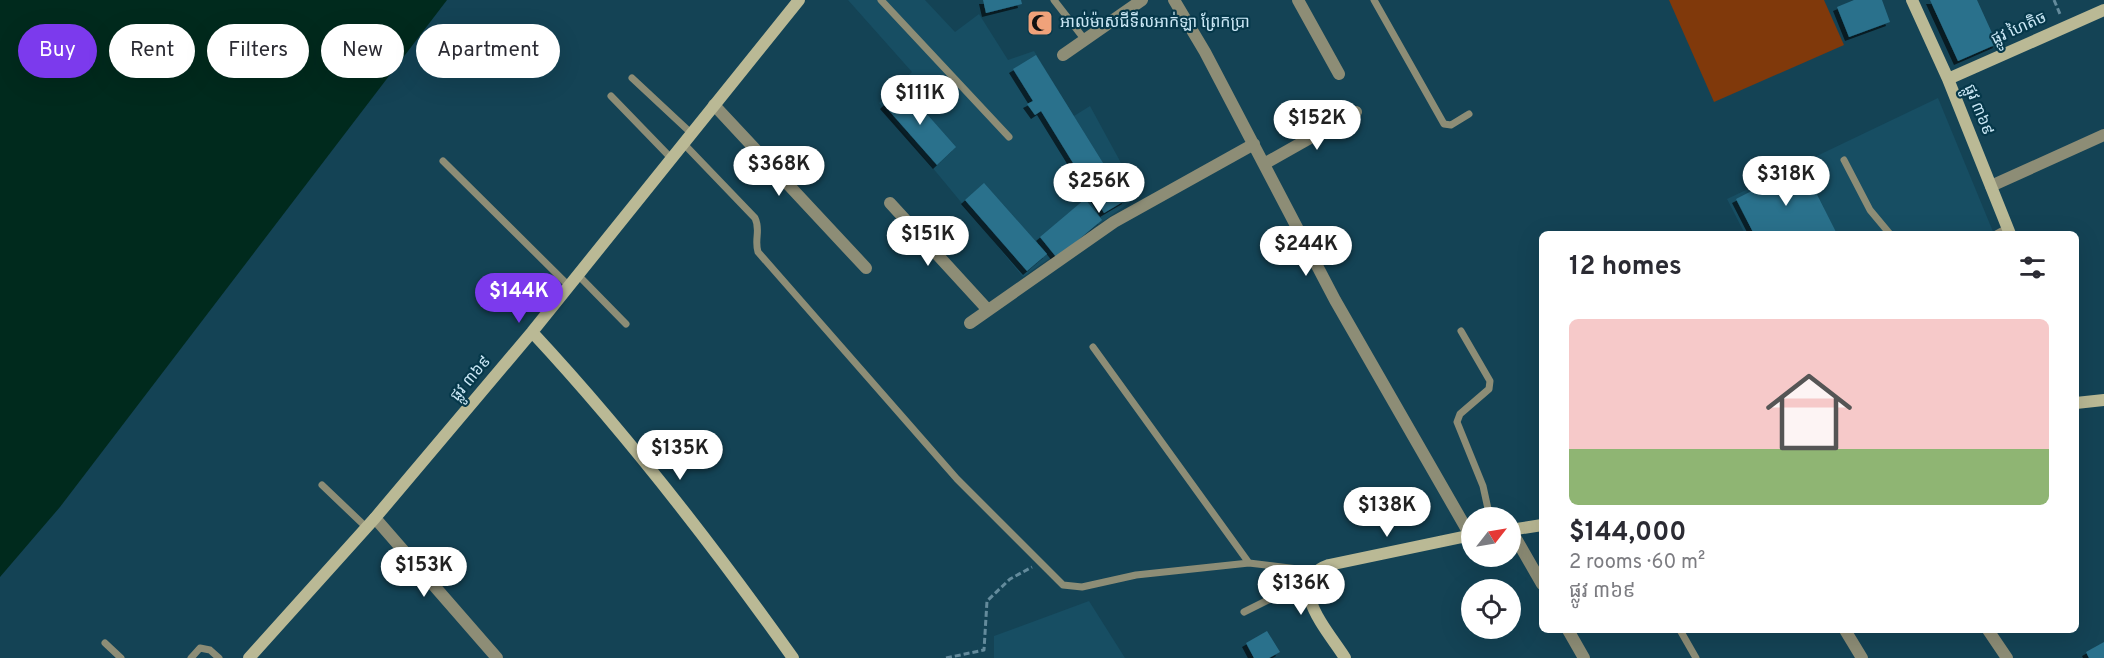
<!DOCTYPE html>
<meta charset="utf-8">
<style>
:root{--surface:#fff;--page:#f2f2f3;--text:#2b2b33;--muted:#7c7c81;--accent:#7c3aed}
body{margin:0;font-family:Overpass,"Noto Sans Khmer",sans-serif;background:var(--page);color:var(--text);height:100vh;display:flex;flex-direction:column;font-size:22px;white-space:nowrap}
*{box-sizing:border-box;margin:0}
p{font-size:20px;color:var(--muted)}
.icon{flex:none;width:33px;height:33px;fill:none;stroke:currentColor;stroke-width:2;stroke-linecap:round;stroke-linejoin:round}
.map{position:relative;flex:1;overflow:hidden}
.details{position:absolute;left:1539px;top:231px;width:540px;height:402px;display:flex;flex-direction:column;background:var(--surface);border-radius:9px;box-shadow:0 6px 24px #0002}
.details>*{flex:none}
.top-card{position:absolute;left:18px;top:24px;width:570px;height:54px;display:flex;gap:12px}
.needle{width:39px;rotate:59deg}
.fabs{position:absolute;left:1461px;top:507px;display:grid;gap:12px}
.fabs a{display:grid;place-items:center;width:60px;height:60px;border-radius:50%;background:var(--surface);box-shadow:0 6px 24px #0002;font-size:30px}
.price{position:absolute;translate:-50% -51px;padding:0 14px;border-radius:21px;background:#fff;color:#222;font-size:20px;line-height:39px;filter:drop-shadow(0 2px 3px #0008)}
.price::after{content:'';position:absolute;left:50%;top:36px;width:18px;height:14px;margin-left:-9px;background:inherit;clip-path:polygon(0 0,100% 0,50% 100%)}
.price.on{background:var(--accent);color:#fff}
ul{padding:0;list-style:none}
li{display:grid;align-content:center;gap:12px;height:318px;padding:0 30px}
li span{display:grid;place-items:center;height:186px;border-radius:9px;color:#555}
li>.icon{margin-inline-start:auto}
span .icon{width:108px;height:108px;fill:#fffc;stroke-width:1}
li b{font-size:26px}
h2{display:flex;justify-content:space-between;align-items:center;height:72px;padding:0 30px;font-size:26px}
.pill{padding:0 21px;border-radius:27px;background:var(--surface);box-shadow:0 6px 24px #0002;font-size:21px;line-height:54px}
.pill.on{background:var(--accent);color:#fff}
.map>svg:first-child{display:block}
</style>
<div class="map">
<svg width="2104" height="658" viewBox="0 0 2104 658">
<defs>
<filter id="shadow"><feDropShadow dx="-4" dy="4" stdDeviation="0" flood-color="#0009"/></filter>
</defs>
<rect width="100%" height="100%" fill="#144355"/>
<path fill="#174e63" d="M848 0H925L955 32 979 14 1008 60 1034 51 1074 116 1090 106 1139 196 1023 277 879 103 912 72Z
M1938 98 1994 234H1745L1727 199Z
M1089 601 1125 658H994V636Z"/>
<path fill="#80390b" d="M1669 0H1824L1844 45 1714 102Z"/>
<path fill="#002a1d" d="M0 0H447L60 507 0 577Z"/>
<path fill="#2b718c" filter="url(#shadow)" d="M983 0H1021L1022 4 986 13Z
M1854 0H1882L1890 22 1849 37 1837 7Z
M1930 0H1977L1997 44 1958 61Z
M1036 55 1126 200 1104 213 1085 182 1080 186 1073 174 1078 171 1041 111 1035 115 1027 104 1033 101 1013 69Z
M903 87 956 147 937 165 884 105Z
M1802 165 1837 234H1754L1736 199Z
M984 183 1047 254 1027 271 965 200Z
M1085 199 1102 220 1057 258 1040 237Z
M1267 631 1280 652 1269 658H1254L1246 643Z
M2104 642V658H2089L2086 652Z"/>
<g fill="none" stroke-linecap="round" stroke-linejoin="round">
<path stroke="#648b9c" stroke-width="3" stroke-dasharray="6 3" stroke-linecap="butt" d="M2054 0 2060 14
M946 658 984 650 987 601 1010 579 1032 567"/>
<path stroke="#8d8d76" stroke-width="7" d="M881 0 1009 137
M1054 0 1085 40
M1374 0 1444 124 1451 125 1469 114
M632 78 691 133
M611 96 671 158
M683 143 755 218C761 230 754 239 758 252L957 479 1063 585 1082 587 1136 575 1249 563 1314 571
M1844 160 1870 210 1890 234
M443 161 569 286
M1996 234 2007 228
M578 275 626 324
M1461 331 1490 381 1489 389 1460 414 1457 422 1483 486 1490 518
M1093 347 1249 563
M322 485 366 527
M1244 612 1308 580
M1680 630 1696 658
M105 643 121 658
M191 658 200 648 210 650 219 658"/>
<path stroke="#8d8d76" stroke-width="12" d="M1174 0 1205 52 1335 300 1470 535
M1298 0 1339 74
M1063 55 1142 0
M714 105 866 268
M1264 164 1356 112
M1991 186 2104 135
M890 203 988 310
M970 323 1114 222 1254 144
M375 518 497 658
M1511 530 1542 584
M1568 630 1584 658
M1845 630 1862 658
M1988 630 2007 658"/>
<path stroke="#bab995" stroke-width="12" d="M1912 0 1948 79 2010 234
M1948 79 2104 10
M532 332C627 434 712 544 793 658
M2076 403 2104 400
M1510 530 1542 525
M249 658 375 518 532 332 799 0
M1345 658C1329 632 1282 582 1329 565L1472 535"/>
</g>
<defs>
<g id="mosque-square" transform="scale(1.35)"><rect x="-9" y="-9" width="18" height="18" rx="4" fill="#f0a27a" stroke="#06384a"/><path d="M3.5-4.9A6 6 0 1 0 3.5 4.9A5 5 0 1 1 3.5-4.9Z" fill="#111"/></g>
</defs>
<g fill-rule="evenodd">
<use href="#mosque-square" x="1040" y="23"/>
</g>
<g text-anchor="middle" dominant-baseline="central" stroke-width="4.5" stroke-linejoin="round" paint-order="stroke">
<g font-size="16" fill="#cae7f5" stroke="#06384a" text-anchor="start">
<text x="1060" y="23">អាល់ម៉ាសជីទីលអាក់ឡា ព្រែកប្រា</text>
</g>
<g font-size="16" fill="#cae7f5" stroke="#06384a">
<text transform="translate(2019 29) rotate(-24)">ផ្លូវ ហៃតិច</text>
<text transform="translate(1978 110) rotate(68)">ផ្លូវ ៣៦៩</text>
<text transform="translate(471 379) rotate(-50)">ផ្លូវ ៣៦៩</text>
</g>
</g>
</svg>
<div class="fabs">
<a><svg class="needle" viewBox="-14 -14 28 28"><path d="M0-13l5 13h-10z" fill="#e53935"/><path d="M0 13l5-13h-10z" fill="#7c7c81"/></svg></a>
<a><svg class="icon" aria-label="locate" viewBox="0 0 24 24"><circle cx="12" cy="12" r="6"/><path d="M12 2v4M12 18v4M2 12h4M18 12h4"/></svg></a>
</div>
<b class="price" style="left:920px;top:126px">$111K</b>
<b class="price" style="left:1317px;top:151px">$152K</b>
<b class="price" style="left:779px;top:197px">$368K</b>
<b class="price" style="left:1786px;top:207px">$318K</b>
<b class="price" style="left:1099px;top:214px">$256K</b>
<b class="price" style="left:928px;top:267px">$151K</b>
<b class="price" style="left:1306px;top:277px">$244K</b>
<b class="price on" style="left:519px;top:324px">$144K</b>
<b class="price" style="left:680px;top:481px">$135K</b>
<b class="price" style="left:1387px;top:538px">$138K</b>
<b class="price" style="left:424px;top:598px">$153K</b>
<b class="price" style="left:1301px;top:616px">$136K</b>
<div class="top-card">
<a class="pill on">Buy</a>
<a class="pill">Rent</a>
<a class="pill">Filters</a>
<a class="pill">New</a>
<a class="pill">Apartment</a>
</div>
<section class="details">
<h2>12 homes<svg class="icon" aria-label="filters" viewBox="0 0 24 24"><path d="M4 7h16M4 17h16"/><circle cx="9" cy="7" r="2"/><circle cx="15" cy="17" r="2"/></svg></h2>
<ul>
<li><span style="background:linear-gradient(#f6c9c9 70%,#8fb573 0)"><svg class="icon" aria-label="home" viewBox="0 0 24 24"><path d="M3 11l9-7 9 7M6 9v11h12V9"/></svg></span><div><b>$144,000</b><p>2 rooms · 60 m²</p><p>ផ្លូវ ៣៦៩</p></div></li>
</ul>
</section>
</div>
